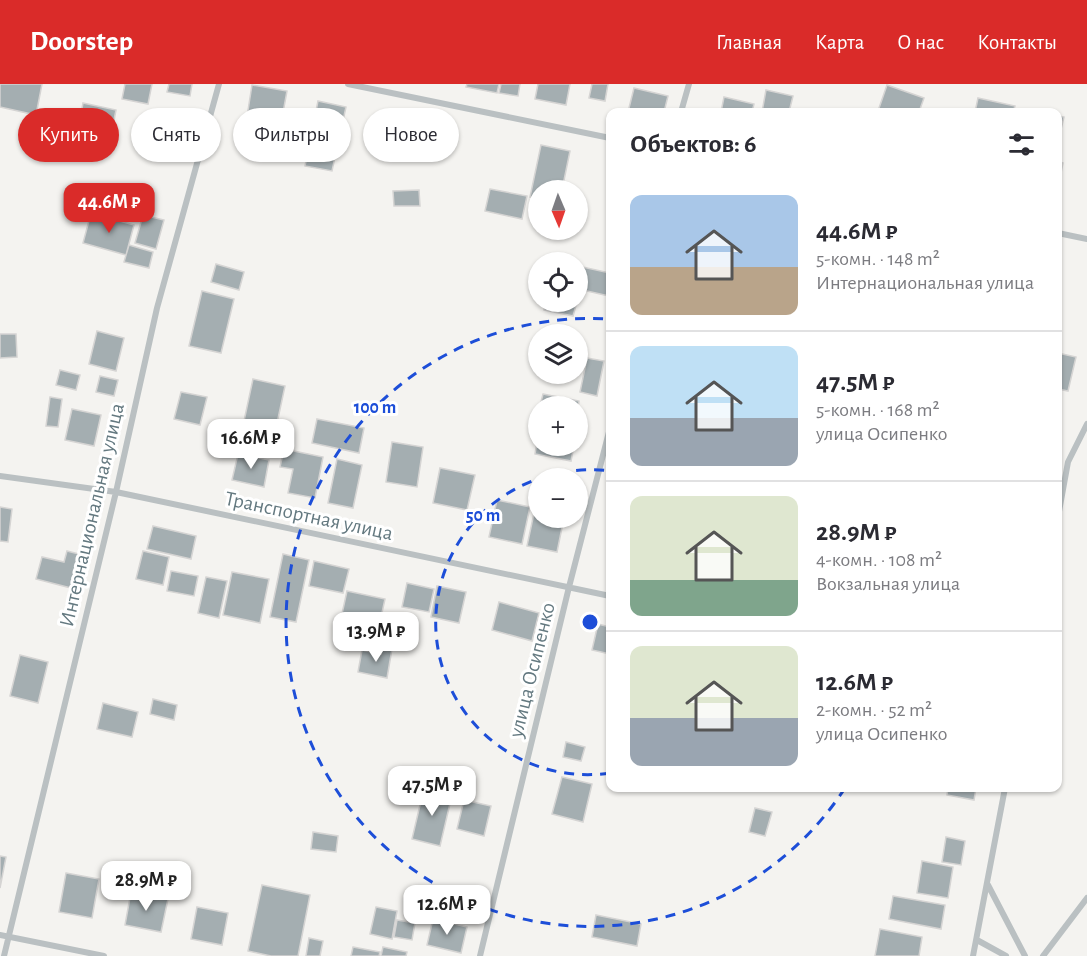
<!DOCTYPE html>
<html lang="ru">
<meta charset="utf-8">
<style>
:root{--surface:#fff;--page:#f7f7f7;--text:#2b2b33;--muted:#7c7c81;--line:#e1e1e2;--accent:#da2b29}
body{margin:0;font-family:"Alegreya Sans",sans-serif;background:var(--page);color:var(--text);height:100vh;display:flex;flex-direction:column;font-size:22px;white-space:nowrap}
*{box-sizing:border-box;margin:0}
p{font-size:20px;color:var(--muted)}
.icon{flex:none;width:33px;height:33px;fill:none;stroke:currentColor;stroke-width:2;stroke-linecap:round;stroke-linejoin:round}
.map{position:relative;flex:1;overflow:hidden}
.details{position:absolute;left:606px;top:24px;width:456px;height:684px;display:flex;flex-direction:column;background:var(--surface);border-radius:12px;box-shadow:0 2px 4px #0004}
.details>*{flex:none}
.guide{position:absolute;left:18px;top:24px;width:498px;height:54px;display:flex;gap:12px}
.needle{width:39px;rotate:178deg}
.controls{position:absolute;left:528px;top:96px;display:grid;gap:12px}
.controls a{display:grid;place-items:center;width:60px;height:60px;border-radius:50%;background:var(--surface);box-shadow:0 2px 4px #0004;font-size:30px}
.price{position:absolute;translate:-50% -51px;padding:0 14px;border-radius:12px;background:#fff;color:#222;font-size:20px;line-height:39px;filter:drop-shadow(0 2px 3px #0008)}
.price::after{content:'';position:absolute;left:50%;top:36px;width:18px;height:14px;margin-left:-9px;background:inherit;clip-path:polygon(0 0,100% 0,50% 100%)}
.price.current{background:var(--accent);color:#fff}
ul{padding:0;list-style:none}
li{display:flex;align-items:center;gap:18px;height:150px;padding:0 24px}
li+li{border-top:2px solid var(--line)}
li span{display:grid;place-items:center;flex:none;width:168px;height:120px;border-radius:12px;color:#555}
li>.icon{margin-inline-start:auto}
span .icon{width:72px;height:72px;fill:#fffc;stroke-width:1}
li b{font-size:26px}
h2{display:flex;justify-content:space-between;align-items:center;height:72px;padding:0 24px;font-size:26px}
.tag{padding:0 21px;border-radius:27px;background:var(--surface);box-shadow:0 2px 4px #0004;font-size:21px;line-height:54px}
.tag.current{background:var(--accent);color:#fff}
header{display:flex;align-items:center;gap:36px;box-sizing:border-box;height:84px;padding:0 30px;background:var(--accent);color:#fff}
header strong{font-size:28px}
nav{display:flex;gap:33px;margin-inline-start:auto;font-size:21px}
.map>svg:first-child{display:block}
</style>
<header>
<strong>Doorstep</strong>
<nav><a>Главная</a><a>Карта</a><a>О нас</a><a>Контакты</a></nav>
</header>
<div class="map">
<svg width="1087" height="872" viewBox="0 0 1087 872">
<rect width="100%" height="100%" fill="#f4f3f0"/>
<path fill="#a4aeb1" stroke="#d5d4d3" stroke-width="1.5" d="M0 0H42L36 31 0 23Z
M125 0H152L148 20 122 15Z
M169 0H192L190 12 167 8Z
M467 0H499L497 9 466 3Z
M501 0H520L518 12 499 9Z
M538 0H570L566 21 535 15Z
M592 0H608L605 17 589 14Z
M252 1 287 7 280 45 246 39Z
M887 1 924 14 919 28H883L878 27Z
M634 4 668 12 664 28H628Z
M766 6 793 12 789 28H762Z
M724 13 754 20 752 28H721Z
M978 14 1015 22 1013 28H975Z
M318 17 346 23 332 87 305 82Z
M83 19 116 26 111 52 78 45Z
M1058 32 1064 33 1058 57Z
M412 35 443 42 438 69 406 63Z
M541 61 570 67 562 106H538V114L530 113Z
M1058 77 1063 79 1058 104Z
M490 105 527 112 522 135 485 127Z
M419 106 420 122H394L393 107Z
M91 129 134 141 126 171 83 159Z
M143 131 164 136 156 165 135 159Z
M129 161 153 168 149 184 124 178Z
M216 180 244 188 239 206 211 198Z
M578 182 610 189 609 212 578 205Z
M202 207 234 215 221 269 189 262Z
M546 218H577L573 232 544 226Z
M97 247 124 254 116 287 89 280Z
M0 250H16L17 273 0 274Z
M1058 269 1076 273 1068 307 1058 305Z
M587 274 604 277 597 312 580 308Z
M60 286 80 291 76 306 56 301Z
M100 292 118 296 114 312 96 308Z
M253 295 285 302 273 358 241 351Z
M181 308 207 313 200 341 174 335Z
M543 310 579 317 578 325V322H540Z
M50 313 62 315 58 343 46 342Z
M72 325 101 331 94 362 65 356Z
M317 335 364 344 359 369 312 359Z
M538 352V362H574L571 377 535 370Z
M392 358 423 363 417 403 386 398Z
M284 365 323 373 315 414 288 409 293 385 280 383Z
M238 370 269 376 264 403 232 396Z
M337 375 362 381 353 424 328 419Z
M440 384 475 391 467 426 433 419Z
M537 415 538 434H564L557 468 527 462Z
M497 416 530 423 522 460 489 453Z
M0 423 12 425 8 458 0 457Z
M153 442 196 452 191 475 147 465Z
M67 467 79 470 71 504 36 495 42 473 64 478Z
M143 467 169 473 163 501 136 495Z
M283 470 309 476 296 538 270 533Z
M314 477 349 485 343 509 309 502Z
M171 487 198 492 194 512 167 507Z
M232 488 269 495 260 539 223 531Z
M206 493 227 497 219 534 198 529Z
M407 499 434 505 429 528 402 523Z
M437 502 466 508 459 539 431 533Z
M347 507 385 515 378 547 340 539Z
M499 518 539 529 532 557 492 546Z
M598 540 610 543V570L592 566Z
M382 563 392 565 387 594 358 588 362 566 381 570Z
M20 571 48 578 38 619 10 612Z
M153 615 177 621 174 636 150 630Z
M103 619 138 628 132 653 97 645Z
M566 658 585 663 581 677 563 673Z
M562 693 592 700 583 738 552 730Z
M424 704 452 711 440 762 412 755Z
M948 704H976L974 716 947 711Z
M464 716 491 722 484 752 457 745Z
M755 724 772 728 765 752 749 748Z
M313 748 338 752 336 768 311 765Z
M946 753 965 757 961 781 942 778Z
M0 772 6 773 0 804Z
M922 777 953 783 948 814 917 809Z
M66 789 99 795 92 834 59 828Z
M262 801 310 811 298 872H271L248 867Z
M131 808 168 815 161 848 125 841Z
M893 812 945 821 941 845 889 835Z
M197 823 228 829 222 861 191 855Z
M376 823 397 827 392 855 370 850Z
M596 831 641 840 637 862 592 853Z
M433 835 467 843 461 869 427 861Z
M397 836 415 839 412 856 394 853Z
M880 845 922 853 919 872H875Z
M309 854 323 857 320 872H306Z
M353 863 380 868 379 872H351Z
M383 863 407 868 406 872H381Z"/>
<g fill="none" stroke-linecap="round" stroke-linejoin="round">
<path stroke="#bac0c2" stroke-width="6" d="M348 0 610 54
M681 28 689 0
M1058 149 1087 155
M0 392 116 408 610 512
M1058 433 1068 378 1087 340
M988 801 1025 872
M0 851 104 872
M977 856 1006 872
M4 872 116 408 157 224 219 0
M480 872 569 503 610 344
M973 872 1005 704
M1043 872 1087 814"/>
</g>
<g fill="none" stroke="#1d4ed8" stroke-width="3" stroke-dasharray="10 8">
<path d="M610 689A152 152 0 0 1 538 395M541 394A152 152 0 0 1 610 387"/>
<path d="M845 704A304 304 0 1 1 609 235"/>
</g>
<g text-anchor="middle" dominant-baseline="central" stroke-width="6" stroke-linejoin="round" paint-order="stroke">
<g font-size="21" fill="#647980" stroke="#fff">
<text transform="translate(92 431) rotate(-77)">Интернациональная улица</text>
<text transform="translate(309 432) rotate(12)">Транспортная улица</text>
<text transform="translate(532 586) rotate(-76)">улица Осипенко</text>
</g>
</g>
<circle cx="590" cy="538" r="9" fill="#1d4ed8" stroke="#fff" stroke-width="3"/>
<g font-size="18" text-anchor="middle" font-weight="bold" fill="#1d4ed8" stroke="#fff" stroke-width="6" stroke-linejoin="round" paint-order="stroke">
<text x="375" y="329">100 m</text>
<text x="483" y="437">50 m</text>
</g>
</svg>
<div class="controls">
<a><svg class="needle" viewBox="-14 -14 28 28"><path d="M0-13l5 13h-10z" fill="#e53935"/><path d="M0 13l5-13h-10z" fill="#7c7c81"/></svg></a>
<a><svg class="icon" aria-label="locate" viewBox="0 0 24 24"><circle cx="12" cy="12" r="6"/><path d="M12 2v4M12 18v4M2 12h4M18 12h4"/></svg></a>
<a><svg class="icon" aria-label="layers" viewBox="0 0 24 24"><path d="M12 4l9 5-9 5-9-5zM3 14l9 5 9-5"/></svg></a>
<a>+</a>
<a>−</a>
</div>
<b class="price current" style="left:109px;top:150px">44.6M ₽</b>
<b class="price" style="left:251px;top:386px">16.6M ₽</b>
<b class="price" style="left:376px;top:579px">13.9M ₽</b>
<b class="price" style="left:432px;top:733px">47.5M ₽</b>
<b class="price" style="left:146px;top:828px">28.9M ₽</b>
<b class="price" style="left:447px;top:852px">12.6M ₽</b>
<div class="guide">
<a class="tag current">Купить</a>
<a class="tag">Снять</a>
<a class="tag">Фильтры</a>
<a class="tag">Новое</a>
</div>
<section class="details">
<h2>Объектов: 6<svg class="icon" aria-label="filters" viewBox="0 0 24 24"><path d="M4 7h16M4 17h16"/><circle cx="9" cy="7" r="2"/><circle cx="15" cy="17" r="2"/></svg></h2>
<ul>
<li><span style="background:linear-gradient(#a9c7e8 60%,#b9a48a 0)"><svg class="icon" aria-label="home" viewBox="0 0 24 24"><path d="M3 11l9-7 9 7M6 9v11h12V9"/></svg></span><div><b>44.6M ₽</b><p>5-комн. · 148 m²</p><p>Интернациональная улица</p></div></li>
<li><span style="background:linear-gradient(#bfe0f5 60%,#9aa5b1 0)"><svg class="icon" aria-label="home" viewBox="0 0 24 24"><path d="M3 11l9-7 9 7M6 9v11h12V9"/></svg></span><div><b>47.5M ₽</b><p>5-комн. · 168 m²</p><p>улица Осипенко</p></div></li>
<li><span style="background:linear-gradient(#dfe7d0 70%,#7fa58c 0)"><svg class="icon" aria-label="home" viewBox="0 0 24 24"><path d="M3 11l9-7 9 7M6 9v11h12V9"/></svg></span><div><b>28.9M ₽</b><p>4-комн. · 108 m²</p><p>Вокзальная улица</p></div></li>
<li><span style="background:linear-gradient(#dfe7d0 60%,#9aa5b1 0)"><svg class="icon" aria-label="home" viewBox="0 0 24 24"><path d="M3 11l9-7 9 7M6 9v11h12V9"/></svg></span><div><b>12.6M ₽</b><p>2-комн. · 52 m²</p><p>улица Осипенко</p></div></li>
</ul>
</section>
</div>
